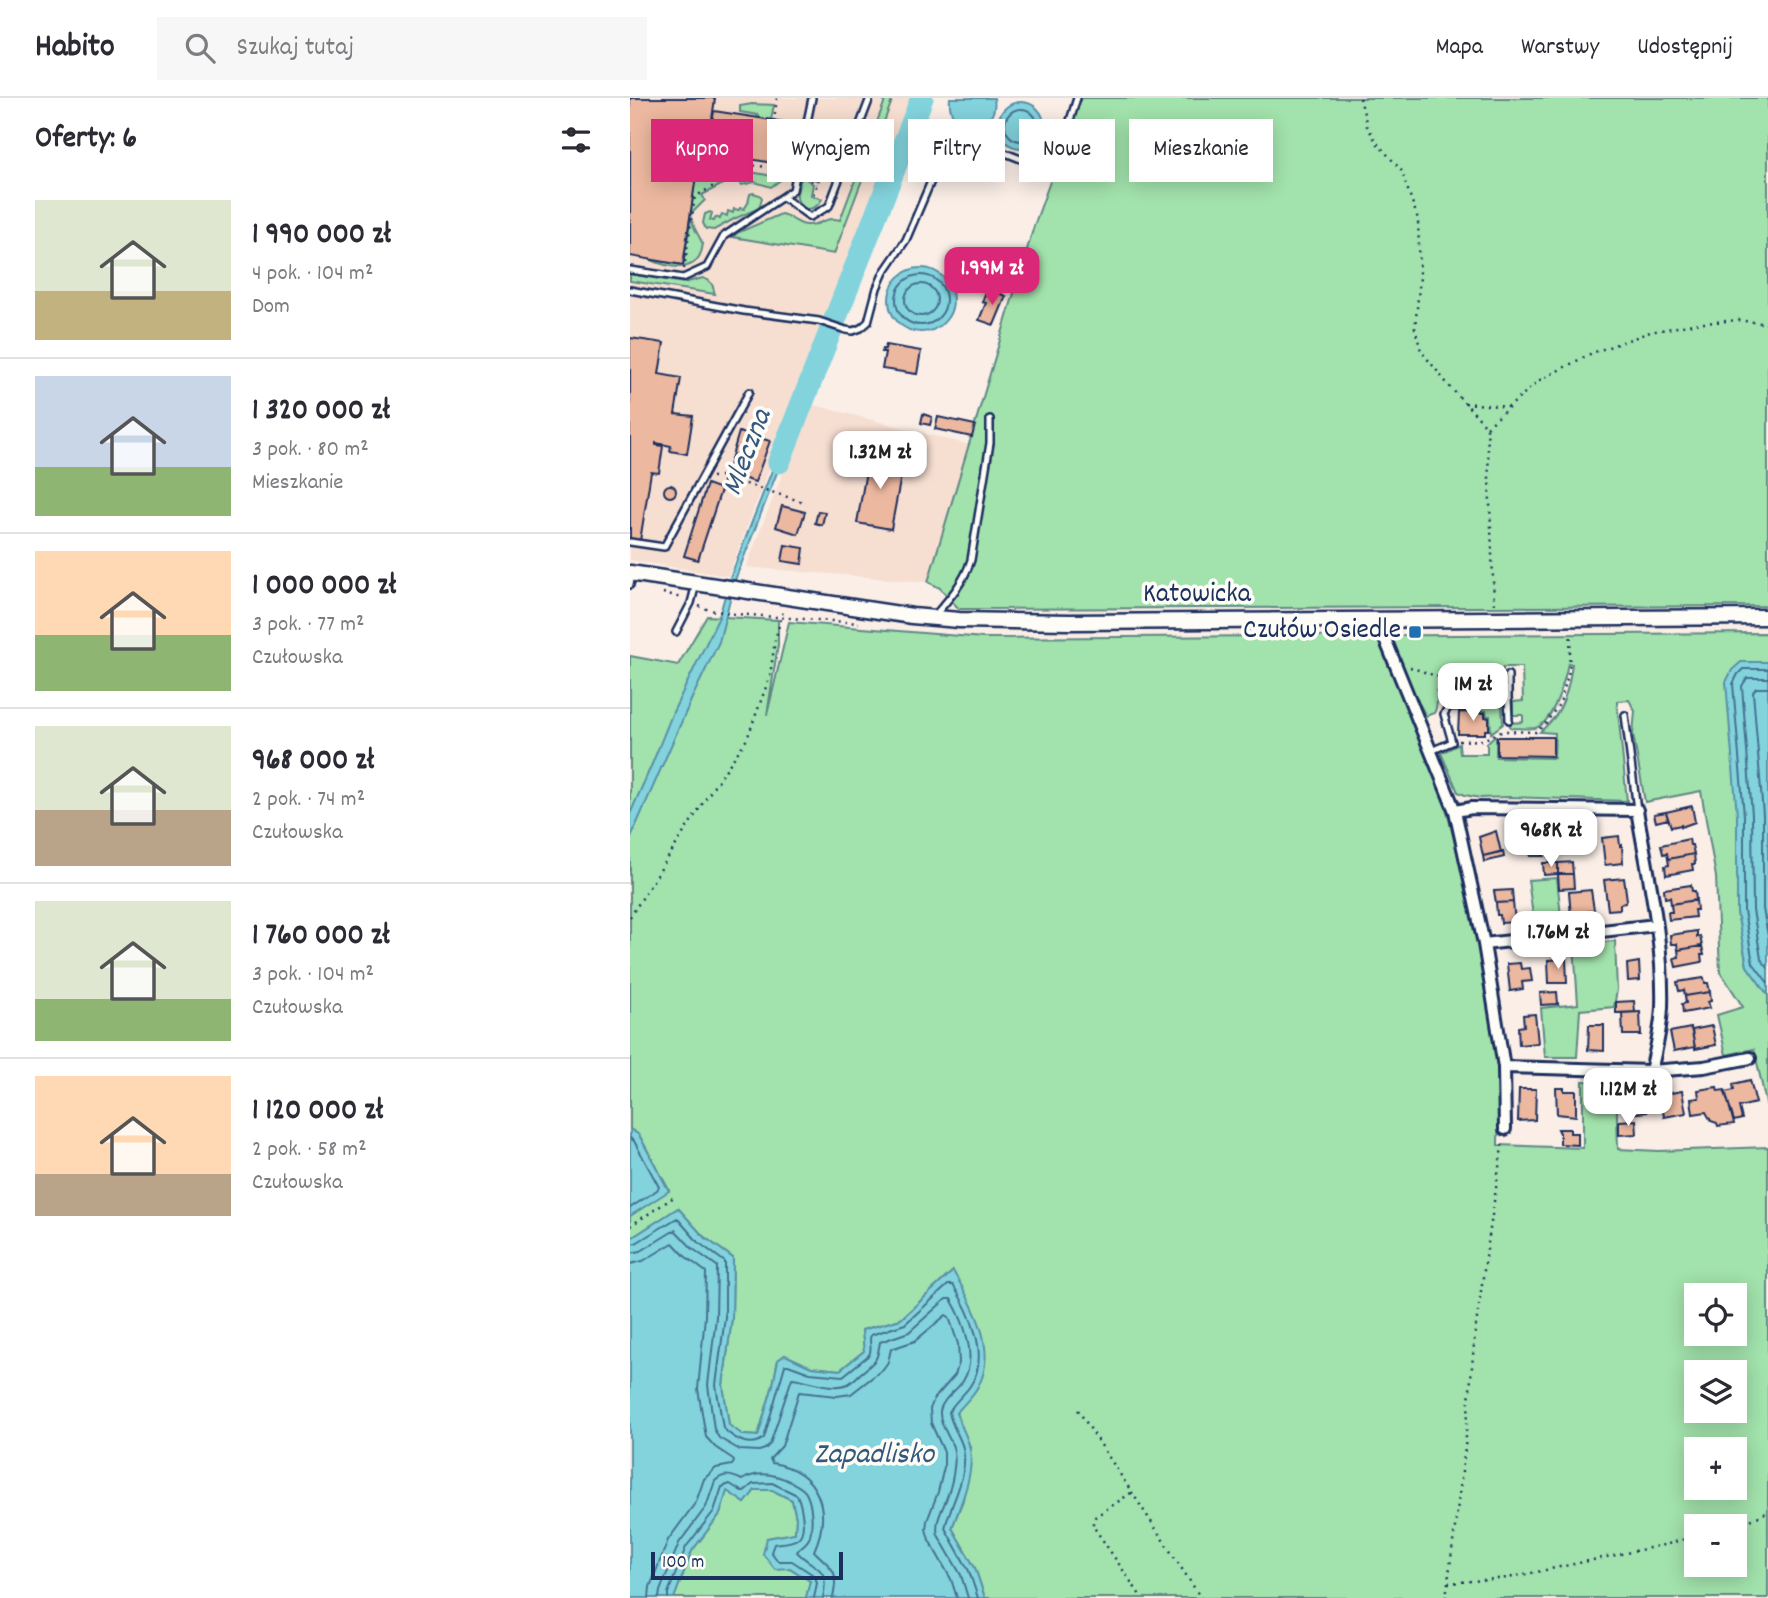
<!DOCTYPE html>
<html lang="pl">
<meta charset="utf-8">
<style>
:root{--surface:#fff;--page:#f7f7f7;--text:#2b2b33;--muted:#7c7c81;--line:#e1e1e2;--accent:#db2777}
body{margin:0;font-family:Dekko,sans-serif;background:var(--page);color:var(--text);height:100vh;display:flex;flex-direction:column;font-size:26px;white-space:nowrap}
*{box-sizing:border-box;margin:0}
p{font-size:23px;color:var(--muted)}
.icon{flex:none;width:38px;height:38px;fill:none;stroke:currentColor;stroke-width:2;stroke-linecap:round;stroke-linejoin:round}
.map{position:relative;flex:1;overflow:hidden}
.panel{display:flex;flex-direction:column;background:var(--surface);width:630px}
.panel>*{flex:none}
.banner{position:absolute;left:21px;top:21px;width:665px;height:63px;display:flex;gap:14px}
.tools{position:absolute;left:1054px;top:1185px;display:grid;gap:14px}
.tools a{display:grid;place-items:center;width:63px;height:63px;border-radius:0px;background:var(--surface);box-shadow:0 4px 18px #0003;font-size:35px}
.scale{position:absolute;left:21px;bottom:18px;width:192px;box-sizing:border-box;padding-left:7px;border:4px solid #1b2f5e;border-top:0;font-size:19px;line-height:24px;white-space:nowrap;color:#1b2f5e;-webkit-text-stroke:5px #fdfcf7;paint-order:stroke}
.price{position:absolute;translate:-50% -60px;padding:0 16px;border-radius:14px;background:#fff;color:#222;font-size:23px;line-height:46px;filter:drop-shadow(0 2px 4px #0008)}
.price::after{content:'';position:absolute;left:50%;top:42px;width:21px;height:16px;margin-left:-10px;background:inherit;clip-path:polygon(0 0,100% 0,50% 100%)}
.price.on{background:var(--accent);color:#fff}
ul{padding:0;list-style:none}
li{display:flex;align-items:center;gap:21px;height:175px;padding:0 35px}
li+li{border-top:2px solid var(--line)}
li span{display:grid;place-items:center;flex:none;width:196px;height:140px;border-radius:0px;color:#555}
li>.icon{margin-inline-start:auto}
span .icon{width:84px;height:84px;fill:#fffc;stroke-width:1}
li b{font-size:30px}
h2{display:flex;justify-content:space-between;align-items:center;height:84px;padding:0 35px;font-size:30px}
.pill{padding:0 24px;border-radius:0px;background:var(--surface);box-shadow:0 4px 18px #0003;font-size:24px;line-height:63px}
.pill.on{background:var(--accent);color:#fff}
header{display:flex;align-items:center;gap:42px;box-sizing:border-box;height:98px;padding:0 35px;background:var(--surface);border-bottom:2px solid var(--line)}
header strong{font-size:33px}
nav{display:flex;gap:38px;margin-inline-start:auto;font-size:24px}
.search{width:490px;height:63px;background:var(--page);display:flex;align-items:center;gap:18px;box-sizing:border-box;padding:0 24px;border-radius:0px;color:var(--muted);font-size:26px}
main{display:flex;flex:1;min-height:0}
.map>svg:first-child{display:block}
</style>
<header>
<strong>Habito</strong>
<div class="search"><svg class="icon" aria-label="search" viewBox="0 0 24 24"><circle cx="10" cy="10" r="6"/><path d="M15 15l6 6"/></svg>Szukaj tutaj</div>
<nav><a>Mapa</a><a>Warstwy</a><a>Udostępnij</a></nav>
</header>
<main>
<section class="panel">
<h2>Oferty: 6<svg class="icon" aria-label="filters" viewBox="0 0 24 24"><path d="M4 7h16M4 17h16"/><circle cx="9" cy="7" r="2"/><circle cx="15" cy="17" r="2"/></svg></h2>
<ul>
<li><span style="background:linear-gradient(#dfe7d0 65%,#c2b280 0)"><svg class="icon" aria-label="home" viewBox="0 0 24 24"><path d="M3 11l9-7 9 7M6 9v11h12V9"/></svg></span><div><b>1 990 000 zł</b><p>4 pok. · 104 m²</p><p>Dom</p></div></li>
<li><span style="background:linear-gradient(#c9d6e8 65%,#8fb573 0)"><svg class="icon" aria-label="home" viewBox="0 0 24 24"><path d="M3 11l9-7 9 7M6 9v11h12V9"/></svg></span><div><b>1 320 000 zł</b><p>3 pok. · 80 m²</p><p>Mieszkanie</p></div></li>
<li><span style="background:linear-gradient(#ffd9b3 60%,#8fb573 0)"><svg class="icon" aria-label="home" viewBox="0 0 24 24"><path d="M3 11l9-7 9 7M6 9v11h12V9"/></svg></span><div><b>1 000 000 zł</b><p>3 pok. · 77 m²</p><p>Czułowska</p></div></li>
<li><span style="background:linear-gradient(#dfe7d0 60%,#b9a48a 0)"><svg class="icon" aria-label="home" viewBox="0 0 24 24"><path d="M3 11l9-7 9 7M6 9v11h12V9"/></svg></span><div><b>968 000 zł</b><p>2 pok. · 74 m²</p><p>Czułowska</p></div></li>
<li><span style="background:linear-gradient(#dfe7d0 70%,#8fb573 0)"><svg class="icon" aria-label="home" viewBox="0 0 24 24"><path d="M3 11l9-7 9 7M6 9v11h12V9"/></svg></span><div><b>1 760 000 zł</b><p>3 pok. · 104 m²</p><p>Czułowska</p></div></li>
<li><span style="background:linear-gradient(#ffd9b3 70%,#b9a48a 0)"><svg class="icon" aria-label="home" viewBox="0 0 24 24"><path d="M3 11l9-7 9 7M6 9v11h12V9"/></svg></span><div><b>1 120 000 zł</b><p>2 pok. · 58 m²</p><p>Czułowska</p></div></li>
</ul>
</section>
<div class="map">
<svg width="1138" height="1500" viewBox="0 0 1138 1500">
<rect width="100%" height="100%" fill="#faeee6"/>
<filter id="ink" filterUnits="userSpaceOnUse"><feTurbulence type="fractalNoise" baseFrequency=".0143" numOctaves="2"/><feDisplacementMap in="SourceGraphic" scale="14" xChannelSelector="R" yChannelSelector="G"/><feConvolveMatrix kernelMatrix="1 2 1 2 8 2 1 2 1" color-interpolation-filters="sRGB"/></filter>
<g filter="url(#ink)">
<path fill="#f6ded1" d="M0 0H282L98 478 0 462Z
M180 306 339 347 298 484 116 469Z"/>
<path fill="#a2e2ac" stroke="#5e8885" stroke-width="2" fill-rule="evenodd" d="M256 0H263L204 156 103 139 107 135 151 116C162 118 167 127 177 127 191 128 195 118 210 122Z
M450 0H1138V508L329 511 310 490 298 484 404 128Z
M122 6 144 7 141 22 127 20 128 17 110 14V8Z
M180 46 198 52 186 82 176 73Z
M76 67H84L153 80 141 89 125 84 112 87 106 79 72 97 75 102 61 116 65 78 74 79Z
M172 78 183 86 181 97 192 101C188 108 184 111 176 111 161 102 168 92 172 78Z
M123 95 130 97 132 100 129 110 104 121 84 132 76 131 73 125 75 116 80 114 82 115 80 122 84 123 86 119 90 121 92 116 97 118 98 113 103 115 104 111 109 112 110 110 114 111 118 105 120 96Z
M61 120 65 131 73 146C69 178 39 170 19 161L53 167Z
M0 176 54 185 73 180 78 182 82 186 85 196 0 183Z
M77 518 148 522V547L137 617 159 524 354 540 1138 535V564L1107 718V814L1117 868 1138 897V1014L1124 951 1096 957 1087 917 1113 909 1090 873 1086 779 1071 693 1015 704 1003 636 1005 613 999 602 987 603 997 703 879 699 850 700 835 697 828 694 811 655 829 646 830 656H857V645L864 638H866V659L924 660 925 635 910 634C915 629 922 623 926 617 936 602 940 582 942 566L938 565C935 581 923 626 905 630 898 631 889 630 882 630L880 628V625L893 624V617H883V604L893 603 892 569H873L872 586 870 589 839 587 816 578 814 583 827 587 828 589C823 597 816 597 809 594 806 601 808 609 804 615L796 618 790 607 779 611 817 713 850 847 867 967 869 1001 868 1047 953 1050V983L986 984 988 1051 1029 1053 1138 1049V1500H355L345 1470 322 1430 333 1402 340 1349 326 1315 347 1290 323 1173 271 1221 232 1232 234 1253 210 1272 181 1269 155 1257 148 1262 143 1287 128 1338 113 1337 99 1328 93 1287 102 1220 103 1160 73 1138 48 1110 0 1141V1118L39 1092 9 1037 0 1031V558L48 567ZM1066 1197H1104V1236H1066ZM1066 1274H1104V1312H1066ZM1066 1351H1104V1390H1066ZM1066 1428H1104V1466H1066Z
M835 603H866L872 609 873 626 861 635 860 618H857L856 613H823L825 609Z
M927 780 932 828 905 832 898 782Z
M985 843 987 892 984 909 950 912 947 959H915L911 910 948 906 944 847Z
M97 1392 115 1405 125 1392H142L162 1402 166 1420 165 1435 137 1440 160 1470 180 1483 176 1500H44L62 1453 90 1416Z"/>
<path fill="#83d3dd" stroke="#5991aa" stroke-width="2" d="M320 0H364C370 37 316 39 320 0Z
M368 27a23 23 0 1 1 46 0a23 23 0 1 1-46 0Z
M259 202a32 32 0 1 1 64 0a32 32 0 1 1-64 0Z
M157 334 162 336 105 482 89 544 62 600 0 741V716L22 666 43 614 89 519 100 480Z
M1111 564H1138V897L1117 868 1107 814V718L1096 584 1102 572Z
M0 1031 9 1037 39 1093 0 1118Z
M48 1110 73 1138 103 1160 102 1220 93 1287 99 1327 113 1337 128 1338 143 1287 148 1262 155 1257 181 1269 210 1272 234 1253 232 1232 271 1221 323 1173C342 1205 370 1253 347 1290 342 1299 333 1307 326 1315 330 1326 336 1336 339 1347 346 1372 331 1406 322 1430L345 1470 355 1500H176L180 1483 160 1470 145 1471 133 1456 137 1440 165 1435 166 1420 162 1402 142 1392H125L115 1405 97 1393 90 1416 62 1453 44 1500H0V1141Z"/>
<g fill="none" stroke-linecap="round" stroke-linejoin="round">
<path stroke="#457191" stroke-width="2" d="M375 27a16 16 0 1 1 32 0a16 16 0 1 1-32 0Z
M266 202a25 25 0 1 1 50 0a25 25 0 1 1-50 0Z
M275 202a16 16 0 1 1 32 0a16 16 0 1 1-32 0Z
M1138 571H1113L1108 576 1103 586 1114 718V813L1123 865 1138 885
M1138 580H1117L1112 588 1122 717 1123 812 1131 861 1138 870
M1138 590H1126L1123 594 1133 717V811L1138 838
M0 1040 4 1043 29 1089 27 1092 0 1110
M0 1146 6 1145 47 1120 68 1144 95 1164V1219L86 1287 93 1330C104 1341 120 1351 134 1340L155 1267H158L180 1275 213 1278 239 1257C243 1250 238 1243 241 1237L275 1226 318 1187H323C340 1214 361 1258 340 1288 334 1297 324 1304 319 1314 321 1327 330 1338 333 1350 339 1378 321 1404 315 1430L339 1473 348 1500
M0 1155 11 1153 45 1132 63 1151 87 1168 86 1219 78 1287 84 1331 89 1340 110 1352 129 1353 135 1351 140 1346 162 1280C176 1281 203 1293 218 1286 222 1284 227 1279 231 1275 247 1262 247 1263 250 1244L279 1234 316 1201H321C334 1223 348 1260 333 1283 326 1293 312 1301 310 1313 309 1325 319 1338 323 1349 325 1355 325 1363 324 1370 323 1379 321 1388 318 1396 314 1410 304 1423 308 1437L331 1477 338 1500
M0 1166 13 1163 43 1145 56 1159 76 1174 75 1218 68 1291 76 1339 85 1349 103 1361 104 1364 102 1367 86 1370 74 1381 66 1404 38 1442 20 1489 19 1500
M29 1500 30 1493 49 1445 76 1409 85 1383C94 1375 102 1377 112 1382 129 1372 146 1376 163 1385 168 1388 173 1390 176 1395 182 1406 183 1426 180 1438 178 1446 170 1448 167 1454 186 1473 200 1467 193 1500
M38 1500V1495L56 1449 84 1413 92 1389 100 1386 113 1394 123 1386 142 1385 167 1397C171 1406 178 1435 167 1441 161 1445 150 1445 144 1446L141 1454 148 1463H162L185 1478 187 1485 184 1500
M203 1500C209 1471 203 1472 184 1453 202 1413 190 1373 142 1365L140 1361 152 1348 169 1294 207 1298 221 1296 253 1271 258 1264 261 1251 285 1243 316 1217 319 1219 328 1246 329 1265 325 1277 304 1301 300 1311 301 1325 314 1354V1369L308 1394 297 1423 296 1431 299 1442 321 1481 327 1500"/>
<path stroke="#83d3dd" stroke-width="23" d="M149 364 292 0"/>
</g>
<path fill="#edb8a0" stroke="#1b2f5e" stroke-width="2" d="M0 0H85L74 79 66 78 53 167 0 158Z
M84 13 162 25 155 67 77 54Z
M308 27 316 30 312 42 303 39Z
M357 191 376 198 364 227 349 222 356 205 352 204Z
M0 240 34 245 29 276 51 280 45 316 63 318 57 356 40 353 41 348 26 345V347L33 348 29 375 21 374 10 443 0 441Z
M256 247 291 253 287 276 252 271 255 254H252L253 251H255Z
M293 316 302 319 300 327 291 325Z
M308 319 345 327 342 339 305 331Z
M109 334 140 343 125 384 97 375Z
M239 356 274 362 261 431 227 425Z
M94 381 102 383 98 394 91 392 68 462 54 458 77 386 90 391Z
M34 393a6 6 0 1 1 12 0a6 6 0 1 1-12 0Z
M152 408 175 414 168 436 146 429Z
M188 413 195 414 192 427 185 425Z
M155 447 174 450 172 466 152 463Z
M829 614 855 615V619L859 620V632H855V636H828Z
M867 639H923V658L867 657Z
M1062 708 1065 724 1051 729V727L1041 729 1036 714Z
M1036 714 1038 721 1026 724 1024 716Z
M911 730 914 758H900L899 754H896L895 732Z
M866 733 871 754 853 758 849 739Z
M989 738 990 748 992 747 993 765 975 767 972 740Z
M1059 741 1060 747H1062L1064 756 1038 761 1037 755 1033 756 1031 747Z
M873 753 874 759 854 764 853 758Z
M1064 756 1065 766H1062L1063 772 1036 777 1035 768 1039 767 1038 761Z
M942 764 943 776H928V765Z
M913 765H928V776L914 777Z
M928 776H943L944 790 929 791Z
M994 780 997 802 995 805 990 806V811L978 812 974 782Z
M1061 787 1062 793H1065L1066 802 1041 806 1040 799 1035 800 1034 791Z
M882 792 883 804 866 805 864 793Z
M961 792 964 812 941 818 939 794Z
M1066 802 1067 812H1064L1065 819 1039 822 1038 814H1042L1041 806Z
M883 804 885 824 871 825 870 817H867L866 805Z
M1067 833V839L1070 838 1072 848 1048 852 1047 846H1041L1040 837Z
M1072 848 1074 857H1071L1072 864 1046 869 1044 860 1049 859 1048 852Z
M936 861 937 885H919L918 862Z
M1009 864 1010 882 998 883 997 866Z
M890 865 891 871 900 870 902 883 892 884 893 891 880 893 877 866Z
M1074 880 1075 885H1078L1080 894 1055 898 1054 892 1049 893 1047 884Z
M927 894 928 906 911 907 910 895Z
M1080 894 1081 903 1078 904 1080 910 1053 915 1052 906 1056 905 1055 898Z
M1004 903 1005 914 986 915V904Z
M1010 914 1011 937H993L992 915Z
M905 916 908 945 889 947 888 929 894 928 893 917Z
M959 927H974V953L958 952Z
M1082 928 1086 947 1065 951 1062 932Z
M1061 930 1065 949 1044 953 1040 934Z
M1120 982 1126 1005 1109 1009 1112 1021 1104 1023 1095 994 1104 992 1103 986Z
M1087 989 1088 993 1095 992 1104 1026 1088 1028 1087 1025 1081 1023 1076 1014 1063 1016 1061 1001 1069 1000 1068 992Z
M926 990H934V993H946V1018L927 1016Z
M1015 990 1017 1014 997 1016 994 992 1003 991 1004 993H1006V991Z
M889 991H906L905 1022 888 1023Z
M1052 993 1056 1015 1034 1019 1030 997Z
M1006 1022 1007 1036 989 1037V1023Z
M928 1031H940V1035H948V1047L930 1046V1035Z"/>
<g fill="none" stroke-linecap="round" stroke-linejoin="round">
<g stroke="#1b2f5e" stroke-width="10">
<path id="service" d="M153 99 180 119 199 108 240 0
M0 172 53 180 77 169 94 138 163 92 182 0
M0 192 114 213 189 223 216 232 223 233 231 230 238 224 247 190 254 174 276 142 322 34 411 69C432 60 440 21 447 0
M0 444 34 449 119 294
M0 487 2 476
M305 517C320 500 334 484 341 462L360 345V321
M46 534 61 505 66 486
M878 599 879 622
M995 617 1007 712
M801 653 822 644 814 616C826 592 855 599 878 599V577"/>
</g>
<g stroke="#1b2f5e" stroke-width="16">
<path id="minor" d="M749 521 751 531 825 713 854 846 874 969 875 1031
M825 713 842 710 1007 712C1018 777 1034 844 1032 909 1031 931 1026 952 1021 973
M854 846 1026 827
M874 969 1021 973 1074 969 1120 960"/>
</g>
<g stroke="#1b2f5e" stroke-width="19">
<path id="secondary" d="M0 475 282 518 329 522 440 524 1138 519"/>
</g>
<path stroke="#1b2f5e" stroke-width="2.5" stroke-dasharray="2 5" stroke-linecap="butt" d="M730 0 737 28 747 45 771 72 788 121 790 179 785 230 791 253 820 289 857 329 864 506
M144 23 147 0
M180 44 201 49 183 97
M175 78 187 86
M63 100 119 67 158 71
M54 171 65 98
M835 305 879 309
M857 329 908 283 962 255 1020 234 1063 226 1108 222 1138 226
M82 379 91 378 173 404
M33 495 42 497 53 501
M69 508 79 512 105 516 229 525
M780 569 840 590
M806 592 814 599 817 598
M829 643 853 642 865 636 875 633 906 634 916 625 930 605 939 573 941 534
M0 819 78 697 117 641 140 578 145 542 153 513
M0 1128 44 1099
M448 1312 571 1500
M501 1395 465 1419 463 1423V1428L512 1500
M1101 1428 1116 1424 1138 1414
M818 1485 878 1480 1038 1446 1066 1438
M816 1500 835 1350 845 1234 873 1042"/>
<use href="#service" stroke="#fdfcf7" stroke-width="5"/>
<use href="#minor" stroke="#fdfcf7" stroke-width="10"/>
<use href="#secondary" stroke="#fdfcf7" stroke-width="14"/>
</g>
</g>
<rect fill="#1f6fb2" stroke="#fdfcf7" stroke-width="2.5" x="778" y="527" width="14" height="14" rx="3.5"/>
<g text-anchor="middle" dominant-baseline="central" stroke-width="7" stroke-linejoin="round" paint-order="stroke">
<g font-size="28" fill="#1b2f5e" stroke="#fdfcf7">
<text x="567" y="498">Katowicka</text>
</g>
<g font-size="28" fill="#1b2f5e" stroke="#fdfcf7" text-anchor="end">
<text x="771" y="534">Czułów Osiedle</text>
</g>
<g font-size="30" font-style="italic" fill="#35587e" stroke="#fdfcf7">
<text transform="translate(119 355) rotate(-69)">Mleczna</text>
<text x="244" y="1358">Zapadlisko</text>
</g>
</g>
</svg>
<div class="tools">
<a><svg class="icon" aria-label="locate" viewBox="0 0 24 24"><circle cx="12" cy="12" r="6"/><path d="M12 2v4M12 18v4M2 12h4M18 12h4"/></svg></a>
<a><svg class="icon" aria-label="layers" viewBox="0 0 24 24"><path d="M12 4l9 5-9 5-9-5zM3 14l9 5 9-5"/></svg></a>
<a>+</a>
<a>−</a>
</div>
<div class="scale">100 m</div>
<b class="price on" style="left:362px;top:209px">1.99M zł</b>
<b class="price" style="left:250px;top:393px">1.32M zł</b>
<b class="price" style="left:843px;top:625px">1M zł</b>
<b class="price" style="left:921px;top:771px">968K zł</b>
<b class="price" style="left:928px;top:873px">1.76M zł</b>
<b class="price" style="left:998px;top:1030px">1.12M zł</b>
<div class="banner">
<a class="pill on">Kupno</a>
<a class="pill">Wynajem</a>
<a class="pill">Filtry</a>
<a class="pill">Nowe</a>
<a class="pill">Mieszkanie</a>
</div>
</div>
</main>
